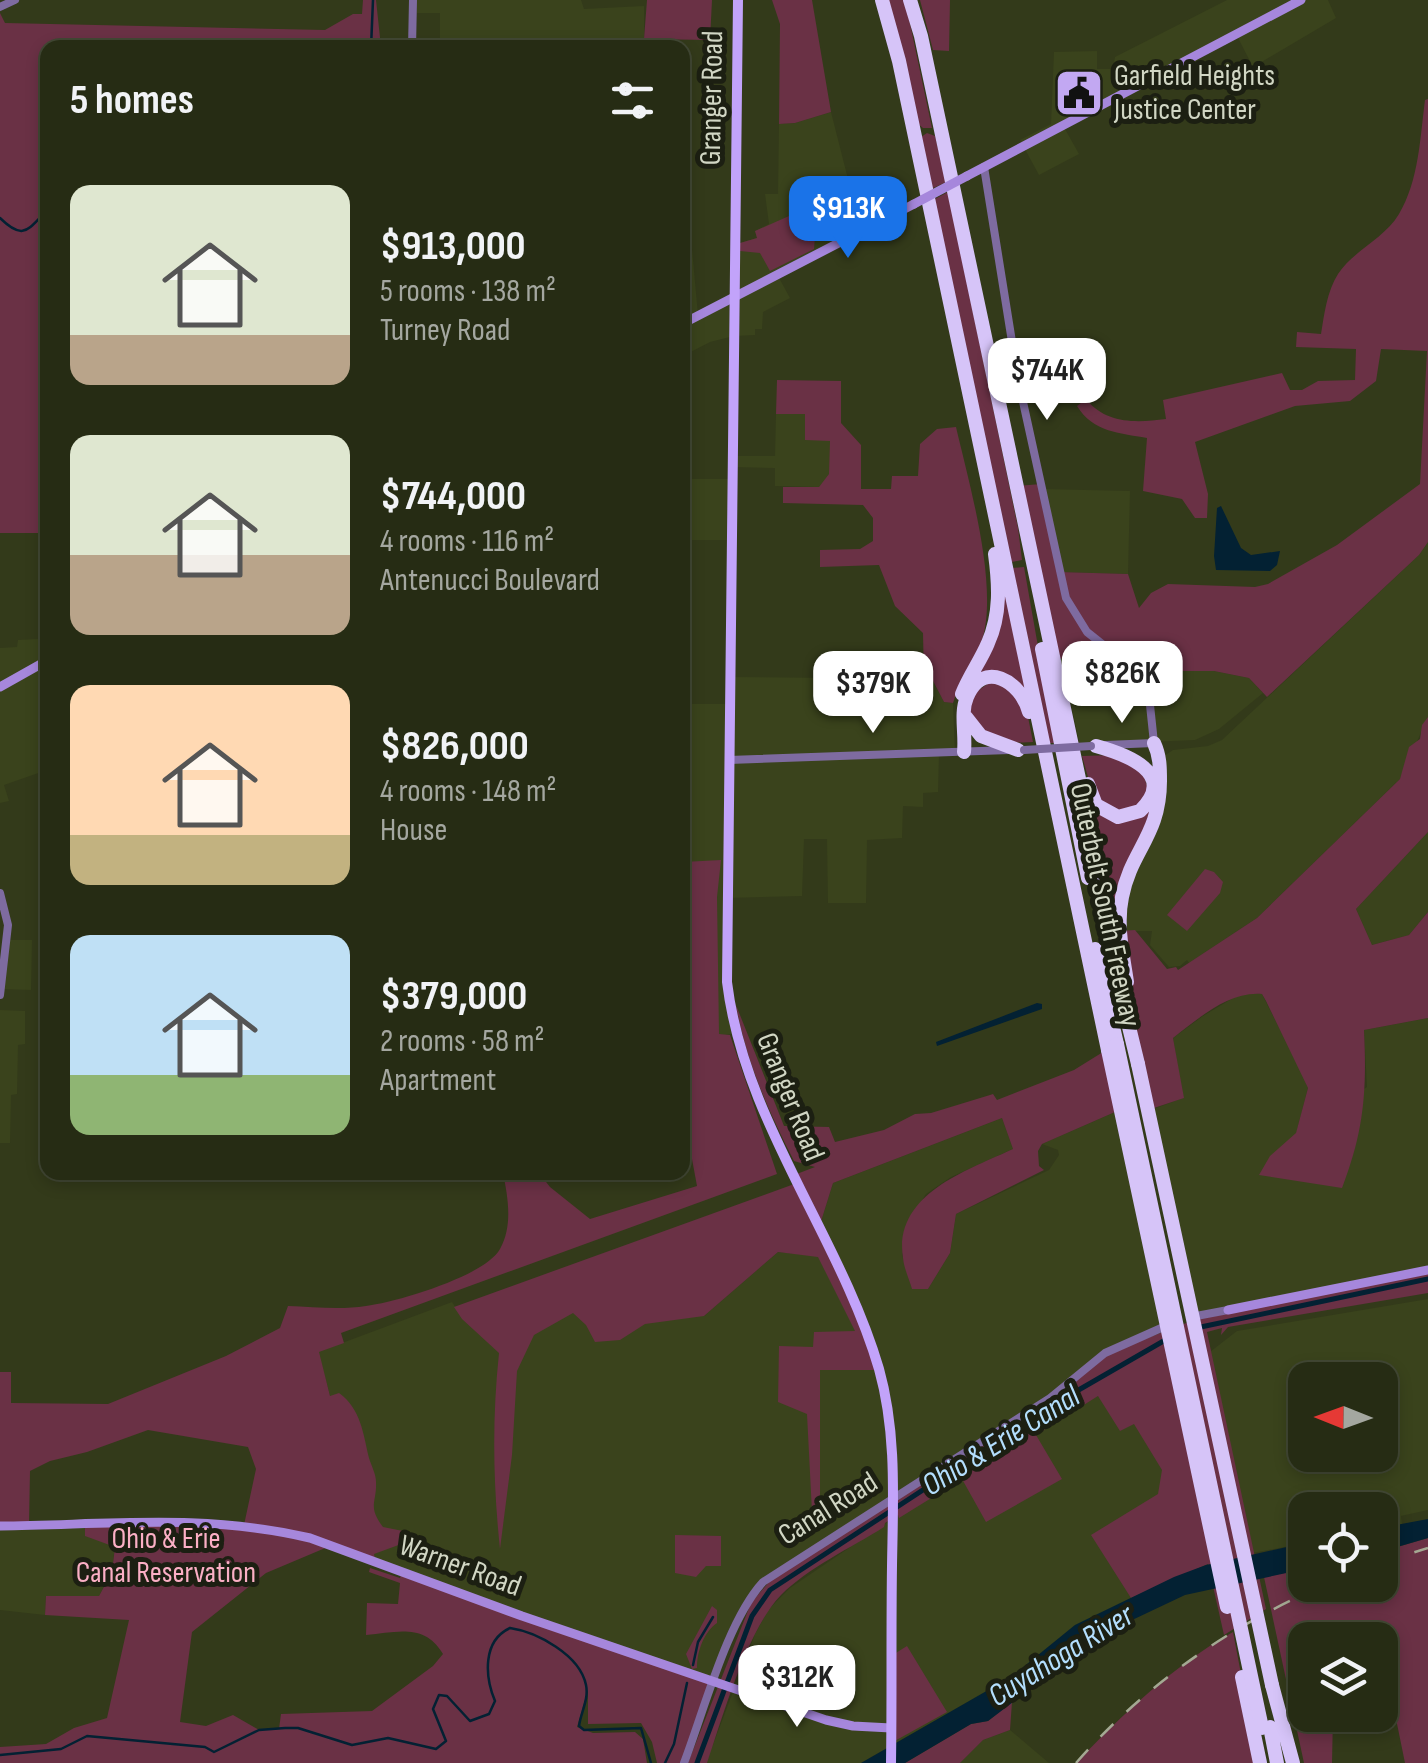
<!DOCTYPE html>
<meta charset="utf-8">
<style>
:root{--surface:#262c14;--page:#2e341d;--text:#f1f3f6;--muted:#a4a7a0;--line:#424834;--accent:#1a73e8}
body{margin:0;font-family:"Sofia Sans Condensed",sans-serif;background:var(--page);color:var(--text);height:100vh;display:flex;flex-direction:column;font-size:38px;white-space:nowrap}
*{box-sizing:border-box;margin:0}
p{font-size:32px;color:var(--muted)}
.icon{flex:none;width:55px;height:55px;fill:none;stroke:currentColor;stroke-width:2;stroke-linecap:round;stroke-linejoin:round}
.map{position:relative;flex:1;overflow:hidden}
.drawer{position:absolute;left:40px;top:40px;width:650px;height:1140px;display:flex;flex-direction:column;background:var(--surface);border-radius:20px;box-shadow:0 5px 15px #0003,0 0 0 2px var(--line)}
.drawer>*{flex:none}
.needle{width:65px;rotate:271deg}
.fabs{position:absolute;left:1288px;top:1362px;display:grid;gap:20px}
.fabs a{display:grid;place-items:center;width:110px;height:110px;border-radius:20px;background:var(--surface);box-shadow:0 5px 15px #0003,0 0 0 2px var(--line);font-size:50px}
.price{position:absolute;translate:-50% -85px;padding:0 22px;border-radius:20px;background:#fff;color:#222;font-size:32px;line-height:65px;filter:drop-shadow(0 2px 5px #0008)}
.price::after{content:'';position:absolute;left:50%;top:60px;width:30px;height:22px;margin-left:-15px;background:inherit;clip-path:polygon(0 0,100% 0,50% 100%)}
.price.selected{background:var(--accent);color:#fff}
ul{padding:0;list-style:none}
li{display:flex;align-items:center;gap:30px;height:250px;padding:0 30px}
li span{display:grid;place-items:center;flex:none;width:280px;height:200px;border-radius:20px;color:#555}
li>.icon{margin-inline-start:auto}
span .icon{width:120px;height:120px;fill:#fffc;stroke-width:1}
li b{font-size:42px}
h2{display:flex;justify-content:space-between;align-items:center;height:120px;padding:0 30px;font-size:42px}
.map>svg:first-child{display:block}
</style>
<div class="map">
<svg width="1428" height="1763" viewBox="0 0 1428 1763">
<rect width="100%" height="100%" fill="#333a1a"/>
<path fill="#3a431c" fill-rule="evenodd" d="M417 0H581L584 9 644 6V39H440V13H417Z
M1227 0H1328L1336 18 1253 67 1237 36 1065 129 1079 154 1039 175 1020 140 1051 124 1054 52 1097 51V69H1113L1115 57Z
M831 112 848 179 873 225 778 276 790 298 763 312 762 329H755V335L734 336 710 342 683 356V204L688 205 698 315 734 298 740 243 757 238 755 231 769 224 765 194H778L779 124 795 123Z
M776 414H806L830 440V474L819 487 775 486V468L732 467V456H775Z
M686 479H732L730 540H685Z
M1042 489 1130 491 1128 574 1059 572Z
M1428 542V717L1400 779 1257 918 1189 963 1187 960 1180 966 1169 967 1150 945 1152 931H1123L1122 912 1164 756 1173 750 1208 746 1222 740 1419 555Z
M38 617H47V770L4 785 9 801 0 803V648L17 647 18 640 38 639Z
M1097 649 1123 667 1136 671H1214L1249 678 1263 693 1219 729 1195 740 1080 745 1061 659Z
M729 677 932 679 944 702 953 703 955 753 939 754 938 792 923 793V807L903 806 902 838 867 840 866 903H828L827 839H804L802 896 727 898V982L736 1034 720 1035 683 1119V704H728Z
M1428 832V912L1409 935 1372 945 1356 909Z
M8 940H32L31 990 1 989Z
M1243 992 1262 994 1304 1077 1308 1088 1296 1134 1367 1087 1364 1030 1428 1018V1270L1191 1317 1148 1111 1183 1098 1173 1038 1203 1016Z
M0 1010 25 1011V1044L18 1045 17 1094 11 1095 10 1143H0Z
M1115 1112 1162 1328 776 1570 749 1597 714 1682 376 1562 318 1352 452 1302 463 1319 553 1294 704 1316 778 1252 818 1256 856 1331 819 1228 833 1183 1002 1118 1013 1149 951 1177 926 1194 907 1224 902 1255 912 1288 928 1289 950 1253 956 1214 1049 1170 1059 1155 1058 1150 1042 1144Z
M1428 1299V1510L1401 1516 1402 1525 1380 1528V1510H1305V1543L1242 1555 1201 1359 1237 1331ZM1305 1380H1380V1455H1305Z
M1166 1363 1174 1577 1075 1625 1011 1677 861 1763H706L755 1634 768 1610 790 1588 899 1514 1118 1384Z
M85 1522 86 1536 115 1546 112 1572 99 1596H46L45 1615 0 1610V1526Z
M1010 1730 1049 1763H960L983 1740Z"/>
<path fill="#6a3145" d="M363 0H376L381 47 48 48V412L44 420 43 533H0V13L5 23 325 30 353 14H362Z
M647 0H712L710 40 644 39Z
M772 0H812L831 112 795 123 779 124 780 24Z
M888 0H905L932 128H923L917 123Z
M920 0H950L949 51 933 50Z
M1428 99V542L1419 555 1267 697 1249 678 1214 671H1136L1104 647 1056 660 1017 486 1041 484 1059 572 1128 574 1139 608 1151 593 1168 584 1255 587 1268 584 1337 545 1420 484 1427 351 1381 349 1376 381 1350 401 1295 406 1195 442 1208 494 1207 518H1195L1182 499 1143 491 1147 438C1119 433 1093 432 1077 406L1086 399C1106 424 1136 423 1166 419L1163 400 1282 373 1290 390H1302L1318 381 1355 380 1356 349 1296 347 1297 332 1321 334C1324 315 1327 291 1338 274 1354 250 1384 239 1399 214 1419 180 1420 138 1425 100Z
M927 133 935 136 946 182 931 189 921 137Z
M948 192 1018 528 1022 560 1012 562 1009 558 933 200Z
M807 208 810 226 819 221 824 233 815 237 814 249 770 271 760 253 740 251V243L757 238 755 231Z
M777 380 841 381V423L861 445V489H891L892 476H918L920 444 937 429 956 427C969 483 999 586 982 640 976 662 960 680 953 703L944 702 932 679 924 678 923 633 895 606 879 565 820 567V550L860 549 873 541V518L863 505 783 503V487H819L829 474 830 441 805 440V414H776Z
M1024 567 1055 743H1048L1012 568Z
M1002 577 1027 694 1018 685 980 680V662Z
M992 681 1006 683 1027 712 1033 742C1006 744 985 739 969 717L970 696Z
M1428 717V832L1356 909 1372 945 1409 935 1428 912V1018L1364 1030C1367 1091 1364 1131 1342 1188L1259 1175 1270 1156 1296 1133 1308 1088 1266 1001 1262 994C1229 991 1199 1018 1173 1038L1184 1098 1148 1110 1120 931 1135 930 1167 969 1176 967 1178 970 1257 918 1400 779 1409 747 1420 739 1422 725Z
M1115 755 1141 767 1148 789 1138 809 1117 815 1094 798 1082 756Z
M1088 797 1102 814 1150 803 1152 813 1115 938Z
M721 860 717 897 719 1034 730 1035 777 1174 341 1333 344 1343 319 1352 330 1396 339 1393C361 1409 363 1433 369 1458 371 1465 376 1474 376 1482 377 1503 367 1506 383 1527L403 1531 404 1543 374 1554 376 1562 330 1546 266 1573 192 1632 180 1722 206 1726 233 1715 259 1730 279 1729 281 1714 372 1711 433 1666 443 1654C425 1623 397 1632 366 1635L367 1603 398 1604 400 1583 369 1572 370 1568 400 1578 402 1571 714 1682 684 1763H657L652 1742 641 1723 588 1724V1689L577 1727 593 1733 635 1732 643 1739 647 1763H0V1747L46 1744 74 1728 107 1718 129 1620 45 1615 46 1596H99L112 1572 115 1547 85 1536V1522L244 1525 256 1469 248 1447 148 1430 87 1452 50 1461 30 1471 29 1525 0 1526V1372H11V1403L108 1404 226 1356 280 1328 288 1306C314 1307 341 1310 366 1306 397 1302 485 1276 500 1249 513 1226 508 1197 503 1173H539L550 1187 590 1219 697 1186 692 1159 682 1153 683 862Z
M1205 869 1214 872 1223 882 1220 893 1187 931 1167 915Z
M736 1005 784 1126 829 1127 835 1142 884 1130 915 1114 931 1113 990 1095 993 1094 997 1100 1074 1070 1103 1052 1115 1112 1042 1144 1038 1151 1039 1166 1044 1170 956 1214 950 1253 928 1289H912C909 1279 904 1268 903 1258 893 1194 968 1170 1013 1149L1002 1118 833 1183 819 1228 879 1370H820V1510L812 1512 807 1414 778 1402 779 1346 813 1347 814 1332 855 1331 818 1257 778 1252 704 1316 645 1324 620 1340 595 1342 586 1325 573 1313 534 1335 517 1371 512 1455 500 1549C493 1483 492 1419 499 1353L462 1319 454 1307 797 1183 794 1175 815 1167 794 1161C768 1110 746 1061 736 1005Z
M1428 1274V1293L1228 1327 1221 1335 1222 1328 1207 1332 1266 1609 1224 1635 1208 1564 1131 1598 1091 1535 1158 1494 1162 1470 1134 1424 1120 1431 1098 1396 1036 1435 1062 1479 986 1522 962 1479 899 1518 898 1515 885 1523 884 1527C851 1548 809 1567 781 1595 747 1630 723 1716 707 1763H688L751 1603 775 1575 1018 1422 1096 1358 1194 1320Z
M675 1535 721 1536V1566H706L696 1577 675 1573Z
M1428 1538V1763H1405L1394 1709 1380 1708V1640H1305V1715H1333L1332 1763H1304L1264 1577 1305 1569V1585H1380V1552Z
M712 1606 717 1610V1623C704 1632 697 1651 697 1668L692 1669 686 1654Z
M1233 1632 1258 1763H1076C1123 1714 1174 1665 1233 1632Z
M907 1646 947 1712 891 1743V1656Z
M1012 1702 1010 1730 983 1740 960 1763H905L971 1724 988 1721Z"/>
<path fill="#032133" d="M1221 506 1241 548 1251 555 1280 551 1277 565 1270 571 1216 570 1214 556 1217 508Z
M1037 1003 1042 1004V1009L937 1046 936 1042Z
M1428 1519V1538L1380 1552V1528Z
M1305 1543V1569L1185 1595 1073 1648 1041 1681 988 1721 971 1724 905 1763H861L1011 1677 1075 1625 1174 1577 1206 1565Z"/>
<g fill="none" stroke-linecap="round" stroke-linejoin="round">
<path stroke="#032133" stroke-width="2.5" d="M371 48 373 0
M0 218C25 243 29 227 48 210
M693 1665 698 1642 713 1617
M0 1755 61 1749 87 1736 205 1747 214 1752 259 1730 285 1728H298L352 1745 388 1738 436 1749 446 1741 433 1709 439 1695 447 1696 470 1721 489 1714 495 1701C485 1677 482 1641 510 1628 537 1632 580 1655 586 1685 589 1699 581 1712 579 1726L584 1730 641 1728 651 1763
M665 1763 674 1744 687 1683"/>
<path stroke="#032133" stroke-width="5" d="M1196 1328 1428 1279
M697 1763 752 1616 770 1590 1056 1403 1167 1339"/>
<path stroke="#7e6ba0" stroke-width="8" d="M0 7 15 0
M412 48 413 0
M984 167 1018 379 1066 598 1087 632 1136 671 1148 686 1154 743 1106 745
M729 760 1009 750
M0 893 8 925 0 995
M1191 1317 1228 1310
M684 1763C704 1711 727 1621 763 1582L1050 1398 1105 1353 1168 1325"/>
<path stroke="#a687dc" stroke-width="9" d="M967 176 1301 0
M682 324 914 204
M0 687 48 660
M1228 1310 1428 1270
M0 1526C106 1525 204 1513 310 1538L522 1616 826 1720 853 1726 891 1728"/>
<path stroke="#c2a3fa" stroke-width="10" d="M738 0 727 982C744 1122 840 1236 879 1369 897 1433 893 1500 892 1566 891 1631 892 1697 891 1763"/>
<path stroke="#d6c4f8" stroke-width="14" d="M882 0 899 61 1108 1050
M910 0 921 36 1088 821 1105 928 1138 1064
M1042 649 1088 878
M962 694C969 676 981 660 988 643 1001 614 999 584 995 554
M966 717 981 736 1018 750
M964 752C966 734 960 713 967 697 983 659 1021 681 1029 712
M1088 784 1096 805 1118 817 1140 811C1179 773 1125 754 1096 746
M1095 949 1117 1044
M1127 982C1123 955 1116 925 1122 897 1131 850 1160 836 1160 781 1160 767 1160 756 1154 743
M1242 1677 1260 1763
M1272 1685 1293 1763
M1270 1727 1277 1763"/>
<path stroke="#a4a993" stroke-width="2.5" stroke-dasharray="18 18" stroke-linecap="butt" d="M1380 1563 1428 1548
M1076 1763C1144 1686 1230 1625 1325 1585"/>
<path stroke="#7e6ba0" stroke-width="8" d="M1024 750 1091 746"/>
<path stroke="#a687dc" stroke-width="9" d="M914 204 967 176"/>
<path stroke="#d6c4f8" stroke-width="14" d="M1117 1044 1262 1728
M1108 1050 1227 1607
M1138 1064 1272 1685"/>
</g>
<defs>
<g id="civic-square" transform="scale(2.5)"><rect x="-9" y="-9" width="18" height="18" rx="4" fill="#c2a8f2" stroke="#1c1f12"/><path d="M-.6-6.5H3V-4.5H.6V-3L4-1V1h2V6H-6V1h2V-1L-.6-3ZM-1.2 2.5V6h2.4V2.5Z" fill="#111"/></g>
</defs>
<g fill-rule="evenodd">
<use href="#civic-square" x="1079" y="93"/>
</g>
<g text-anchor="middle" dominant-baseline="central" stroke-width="10" stroke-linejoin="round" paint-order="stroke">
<g font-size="30" fill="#d1d6c4" stroke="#1c1f12" text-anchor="start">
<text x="1114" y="76">Garfield Heights<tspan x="1114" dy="34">Justice Center</tspan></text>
</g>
<g font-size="30" fill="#d1d6c4" stroke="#1c1f12">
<text transform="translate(712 98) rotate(-89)">Granger Road</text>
<text transform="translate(1105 905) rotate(78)">Outerbelt South Freeway</text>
<text transform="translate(790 1097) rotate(68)">Granger Road</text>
<text transform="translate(828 1509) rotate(-32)">Canal Road</text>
<text transform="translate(460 1566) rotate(20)">Warner Road</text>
</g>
<g font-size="30" fill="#fbafc5" stroke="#1c1f12">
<text x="166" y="1539">Ohio &amp; Erie<tspan x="166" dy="34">Canal Reservation</tspan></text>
</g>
<g font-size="32" font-style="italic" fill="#b3defd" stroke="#1c1f12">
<text transform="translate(1001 1441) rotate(-32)">Ohio &amp; Erie Canal</text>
<text transform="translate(1061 1656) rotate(-32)">Cuyahoga River</text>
</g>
</g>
</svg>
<div class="fabs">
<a><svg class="needle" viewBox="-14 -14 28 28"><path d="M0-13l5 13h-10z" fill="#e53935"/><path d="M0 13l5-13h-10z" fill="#a4a7a0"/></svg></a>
<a><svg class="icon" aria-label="locate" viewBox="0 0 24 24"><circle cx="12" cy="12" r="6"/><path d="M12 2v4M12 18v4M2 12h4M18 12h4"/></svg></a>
<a><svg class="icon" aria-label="layers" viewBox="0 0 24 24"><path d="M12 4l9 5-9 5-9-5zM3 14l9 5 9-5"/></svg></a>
</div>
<b class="price selected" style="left:848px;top:261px">$913K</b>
<b class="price" style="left:1047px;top:423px">$744K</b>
<b class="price" style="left:1122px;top:726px">$826K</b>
<b class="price" style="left:873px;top:736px">$379K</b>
<b class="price" style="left:797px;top:1730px">$312K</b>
<section class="drawer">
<h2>5 homes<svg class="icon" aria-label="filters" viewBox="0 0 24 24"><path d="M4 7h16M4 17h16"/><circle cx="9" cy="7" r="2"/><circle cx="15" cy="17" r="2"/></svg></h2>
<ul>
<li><span style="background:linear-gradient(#dfe7d0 75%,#b9a48a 0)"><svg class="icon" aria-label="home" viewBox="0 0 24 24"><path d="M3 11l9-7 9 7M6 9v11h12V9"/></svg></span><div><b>$913,000</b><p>5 rooms · 138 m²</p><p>Turney Road</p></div></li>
<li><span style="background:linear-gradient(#dfe7d0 60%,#b9a48a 0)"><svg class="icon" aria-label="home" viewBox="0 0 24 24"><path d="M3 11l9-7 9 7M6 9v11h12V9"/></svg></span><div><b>$744,000</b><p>4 rooms · 116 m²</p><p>Antenucci Boulevard</p></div></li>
<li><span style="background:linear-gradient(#ffd9b3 75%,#c2b280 0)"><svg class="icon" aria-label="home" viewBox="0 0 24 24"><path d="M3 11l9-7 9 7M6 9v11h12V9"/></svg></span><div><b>$826,000</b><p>4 rooms · 148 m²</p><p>House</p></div></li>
<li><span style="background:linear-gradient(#bfe0f5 70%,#8fb573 0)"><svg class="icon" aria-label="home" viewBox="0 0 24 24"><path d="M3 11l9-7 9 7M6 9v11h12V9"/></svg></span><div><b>$379,000</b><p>2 rooms · 58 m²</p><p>Apartment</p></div></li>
</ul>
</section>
</div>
